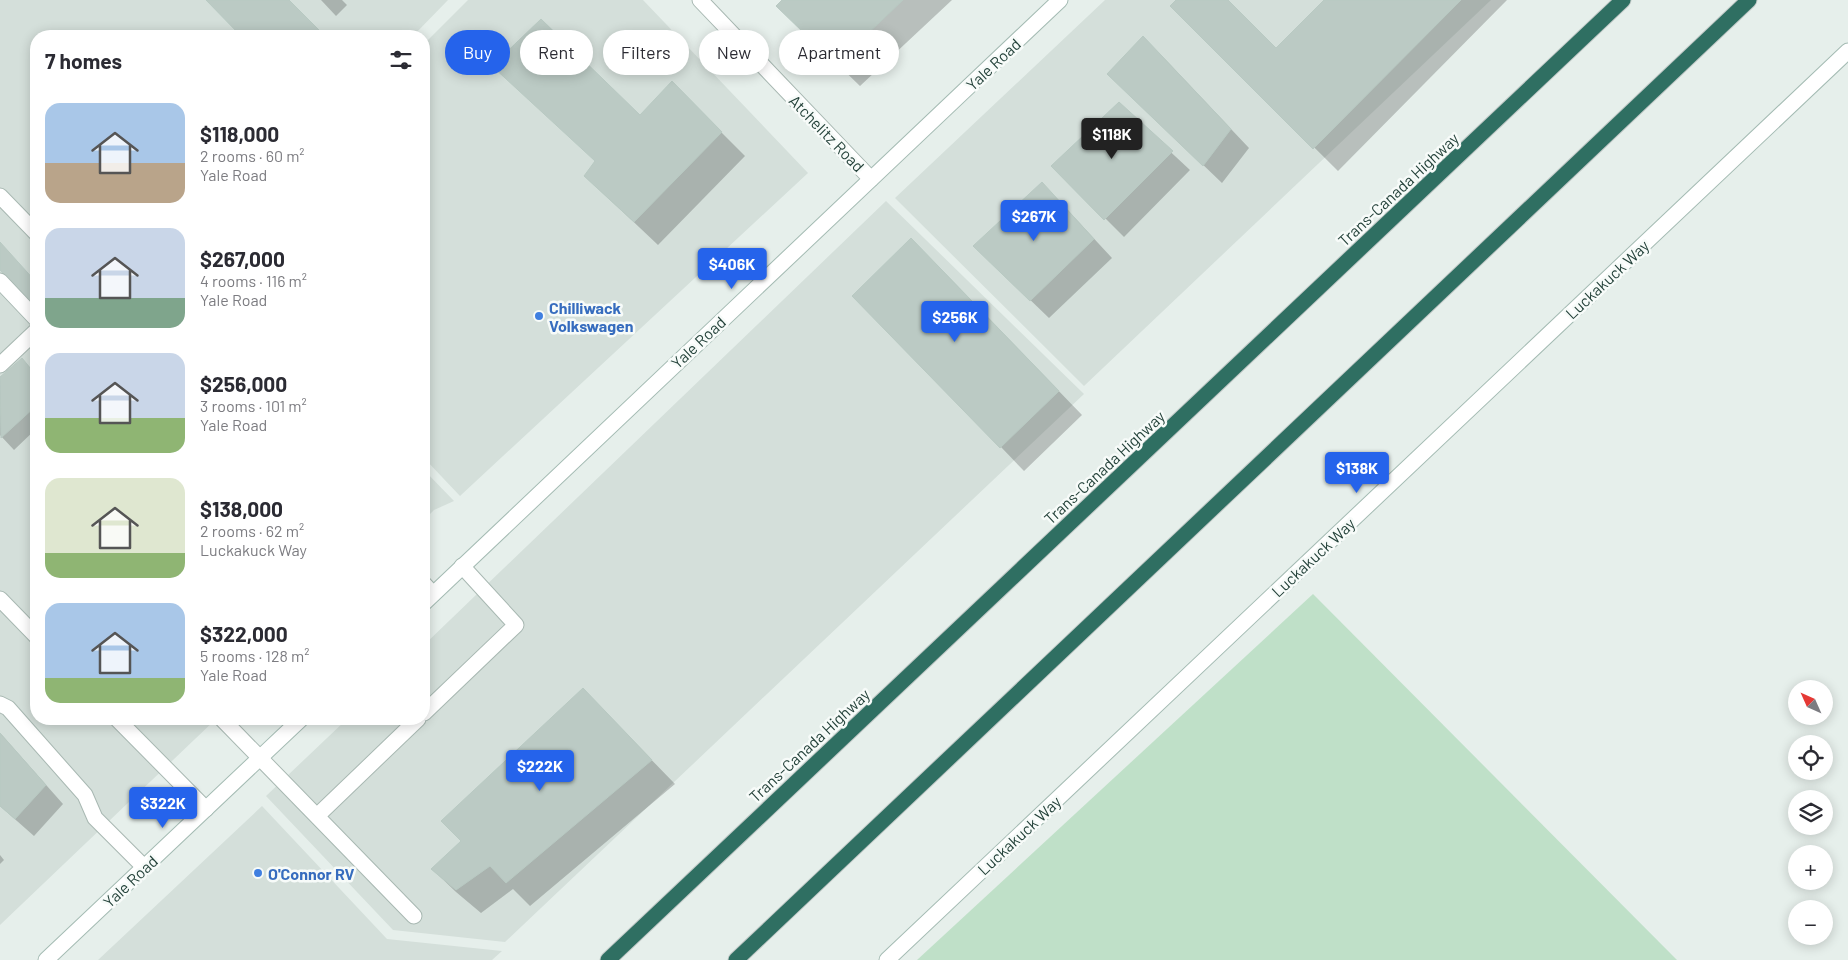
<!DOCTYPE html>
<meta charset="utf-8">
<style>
:root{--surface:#fff;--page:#f7f7f7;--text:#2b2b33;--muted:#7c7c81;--accent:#2563eb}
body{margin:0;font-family:Barlow,sans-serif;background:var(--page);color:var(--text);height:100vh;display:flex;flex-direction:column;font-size:19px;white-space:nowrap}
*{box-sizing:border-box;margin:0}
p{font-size:16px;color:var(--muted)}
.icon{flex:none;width:28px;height:28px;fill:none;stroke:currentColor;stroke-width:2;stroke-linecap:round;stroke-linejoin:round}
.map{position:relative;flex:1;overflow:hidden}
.sheet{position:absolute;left:30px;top:30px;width:400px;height:695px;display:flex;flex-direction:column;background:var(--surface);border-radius:20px;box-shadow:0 2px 12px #0003}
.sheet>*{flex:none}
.top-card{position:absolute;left:445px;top:30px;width:475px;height:45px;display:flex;gap:10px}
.needle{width:32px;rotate:315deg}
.fabs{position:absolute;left:1788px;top:680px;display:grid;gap:10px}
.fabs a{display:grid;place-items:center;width:45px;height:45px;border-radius:50%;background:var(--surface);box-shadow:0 2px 12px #0003;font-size:25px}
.price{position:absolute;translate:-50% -42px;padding:0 11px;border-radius:5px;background:var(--accent);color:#fff;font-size:16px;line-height:32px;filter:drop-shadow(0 1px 2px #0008)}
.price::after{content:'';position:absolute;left:50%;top:30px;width:15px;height:11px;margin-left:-8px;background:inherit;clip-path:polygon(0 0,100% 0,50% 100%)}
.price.active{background:#222;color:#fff}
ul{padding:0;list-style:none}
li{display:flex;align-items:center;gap:15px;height:125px;padding:0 15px}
li span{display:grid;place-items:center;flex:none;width:140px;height:100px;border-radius:15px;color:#555}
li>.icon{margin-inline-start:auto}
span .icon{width:60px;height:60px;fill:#fffc;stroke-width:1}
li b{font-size:21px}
h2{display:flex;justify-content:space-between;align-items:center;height:60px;padding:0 15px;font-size:21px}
.pill{padding:0 18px;border-radius:22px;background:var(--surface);box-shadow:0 2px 12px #0003;font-size:18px;line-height:45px}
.pill.active{background:var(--accent);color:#fff}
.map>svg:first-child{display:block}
</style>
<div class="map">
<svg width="1848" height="960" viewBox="0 0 1848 960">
<rect width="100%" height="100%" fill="#e6efeb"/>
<path fill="#d4dfda" d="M0 0H448L413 36H36V719H216L0 925Z
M468 0H643L808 173 460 496 424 458V44Z
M1105 0H1491L1084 386 895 198Z
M886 201 1084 394 505 942 393 930 266 796 347 719H424V645Z
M424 470 454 501 434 510 424 520Z
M262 806 387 939 502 951 492 960H98Z"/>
<path fill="#bfe0c8" d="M1313 594 1677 960H917Z"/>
<path fill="#0003" d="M208 0H288L323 36H243Z
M321 0H342L347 5 336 16Z
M784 0H952L860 86 801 29Z
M1178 0H1226L1276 50 1326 0H1507L1338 171 1172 6Z
M1161 55 1249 148 1222 183 1127 92Z
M672 83 745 156 658 245 585 176Z
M1119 104 1190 170 1124 237 1053 166Z
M1060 202 1112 258 1049 318 993 264Z
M935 263 1082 415 1024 471 1001 447Z
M22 360 36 374V429L14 450 0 435V379Z
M424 484 428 489 424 494Z
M606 713 675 784 530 906 513 889 481 913 456 892 432 869Z
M0 733 63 804 34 836 0 806Z
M0 855 4 860 0 864Z"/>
<path fill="#bbcac4" stroke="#b8c9c2" d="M206 0H289L325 36H241Z
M782 0H903L836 64 776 6Z
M1176 0H1228L1276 48 1324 0H1461L1313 149 1170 6Z
M541 19 640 115 672 81 722 132 634 222 584 176 595 161 492 66Z
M1143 36 1231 129 1203 166 1107 74Z
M1119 102 1173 151 1104 220 1051 166Z
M1042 182 1094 239 1030 301 973 246Z
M911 238 1059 391 1000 448 852 296Z
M0 242 36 282V309L0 270Z
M22 358 36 375V406L1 438 0 377Z
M583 688 652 760 506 883 490 866 456 890 431 869 461 841 441 821Z
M0 733 46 785 15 819 0 806Z"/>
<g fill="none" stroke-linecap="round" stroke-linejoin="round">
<g stroke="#a8b8b2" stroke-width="17">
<path id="lane" d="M0 196 36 233
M0 281 36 319
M0 365 36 331
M424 584 433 594
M0 599 36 636
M0 704 8 708 85 795 95 818 144 867
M424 713 516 625 462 566
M117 719 206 809
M222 719 414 916
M317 816 418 719"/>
</g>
<g stroke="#a8b8b2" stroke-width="17">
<path id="street" d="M700 0 871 179"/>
</g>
<g stroke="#a4bbb3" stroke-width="17">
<path id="secondary" d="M424 603 1060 0
M46 960 301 719
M887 960 1848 51"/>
</g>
<g stroke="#c2cac8" stroke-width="17">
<path id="highway" d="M608 960 1623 0
M736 960 1749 0"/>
</g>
<use href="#lane" stroke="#fff" stroke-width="15"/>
<use href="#street" stroke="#fff" stroke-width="15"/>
<use href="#secondary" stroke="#fff" stroke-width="15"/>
<use href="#highway" stroke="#2f6f62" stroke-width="15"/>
</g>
<g fill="#3f7fe0" stroke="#f7fbf9" stroke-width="2">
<circle cx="539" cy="316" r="5"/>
<circle cx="258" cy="873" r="5"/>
</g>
<g text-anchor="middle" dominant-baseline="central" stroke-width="5" stroke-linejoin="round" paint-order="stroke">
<g font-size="16" fill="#24423a" stroke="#f7fbf9">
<text transform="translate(993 64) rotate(-43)">Yale Road</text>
<text transform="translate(827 133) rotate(46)">Atchelitz Road</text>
<text transform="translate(1398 189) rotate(-43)">Trans-Canada Highway</text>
<text transform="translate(1607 279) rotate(-43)">Luckakuck Way</text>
<text transform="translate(698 342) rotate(-43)">Yale Road</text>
<text transform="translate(1104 467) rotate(-43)">Trans-Canada Highway</text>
<text transform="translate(1313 557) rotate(-43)">Luckakuck Way</text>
<text transform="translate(809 745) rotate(-43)">Trans-Canada Highway</text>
<text transform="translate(1019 835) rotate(-43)">Luckakuck Way</text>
<text transform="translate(130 881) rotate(-43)">Yale Road</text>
</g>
<g font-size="16" font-weight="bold" fill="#366cbe" stroke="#f7fbf9" text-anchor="start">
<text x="549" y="307">Chilliwack<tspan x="549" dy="18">Volkswagen</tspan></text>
<text x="268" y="873">O'Connor RV</text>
</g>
</g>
</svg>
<div class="fabs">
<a><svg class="needle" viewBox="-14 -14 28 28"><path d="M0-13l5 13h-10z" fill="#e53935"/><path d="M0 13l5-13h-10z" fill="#7c7c81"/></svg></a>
<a><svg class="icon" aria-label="locate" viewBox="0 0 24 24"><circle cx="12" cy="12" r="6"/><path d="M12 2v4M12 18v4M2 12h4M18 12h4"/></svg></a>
<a><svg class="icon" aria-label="layers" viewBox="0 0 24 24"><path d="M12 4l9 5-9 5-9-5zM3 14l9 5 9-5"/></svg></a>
<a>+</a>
<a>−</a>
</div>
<b class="price active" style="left:1112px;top:160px">$118K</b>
<b class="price" style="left:1034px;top:242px">$267K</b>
<b class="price" style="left:732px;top:290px">$406K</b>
<b class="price" style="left:955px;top:343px">$256K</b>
<b class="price" style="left:1357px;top:494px">$138K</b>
<b class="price" style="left:540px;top:792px">$222K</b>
<b class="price" style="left:163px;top:829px">$322K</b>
<div class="top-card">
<a class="pill active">Buy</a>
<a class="pill">Rent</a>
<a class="pill">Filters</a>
<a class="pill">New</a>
<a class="pill">Apartment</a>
</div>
<section class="sheet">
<h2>7 homes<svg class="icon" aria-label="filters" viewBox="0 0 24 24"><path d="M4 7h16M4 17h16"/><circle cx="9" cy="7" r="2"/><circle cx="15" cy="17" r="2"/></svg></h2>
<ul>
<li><span style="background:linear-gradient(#a9c7e8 60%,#b9a48a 0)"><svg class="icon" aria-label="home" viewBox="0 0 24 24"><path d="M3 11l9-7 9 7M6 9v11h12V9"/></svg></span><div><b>$118,000</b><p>2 rooms · 60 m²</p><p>Yale Road</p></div></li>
<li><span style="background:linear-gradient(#c9d6e8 70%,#7fa58c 0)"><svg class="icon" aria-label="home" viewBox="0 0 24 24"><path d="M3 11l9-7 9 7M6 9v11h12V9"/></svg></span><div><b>$267,000</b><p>4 rooms · 116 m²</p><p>Yale Road</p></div></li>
<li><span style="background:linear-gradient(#c9d6e8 65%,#8fb573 0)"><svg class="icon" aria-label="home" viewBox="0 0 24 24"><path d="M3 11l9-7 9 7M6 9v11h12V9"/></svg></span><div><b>$256,000</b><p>3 rooms · 101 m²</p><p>Yale Road</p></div></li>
<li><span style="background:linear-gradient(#dfe7d0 75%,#8fb573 0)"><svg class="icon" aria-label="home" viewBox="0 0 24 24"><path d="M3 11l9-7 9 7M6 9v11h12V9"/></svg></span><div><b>$138,000</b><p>2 rooms · 62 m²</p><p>Luckakuck Way</p></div></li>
<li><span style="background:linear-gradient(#a9c7e8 75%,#8fb573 0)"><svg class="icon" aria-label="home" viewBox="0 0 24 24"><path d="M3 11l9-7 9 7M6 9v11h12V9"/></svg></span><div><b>$322,000</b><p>5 rooms · 128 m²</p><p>Yale Road</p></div></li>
</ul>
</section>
</div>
